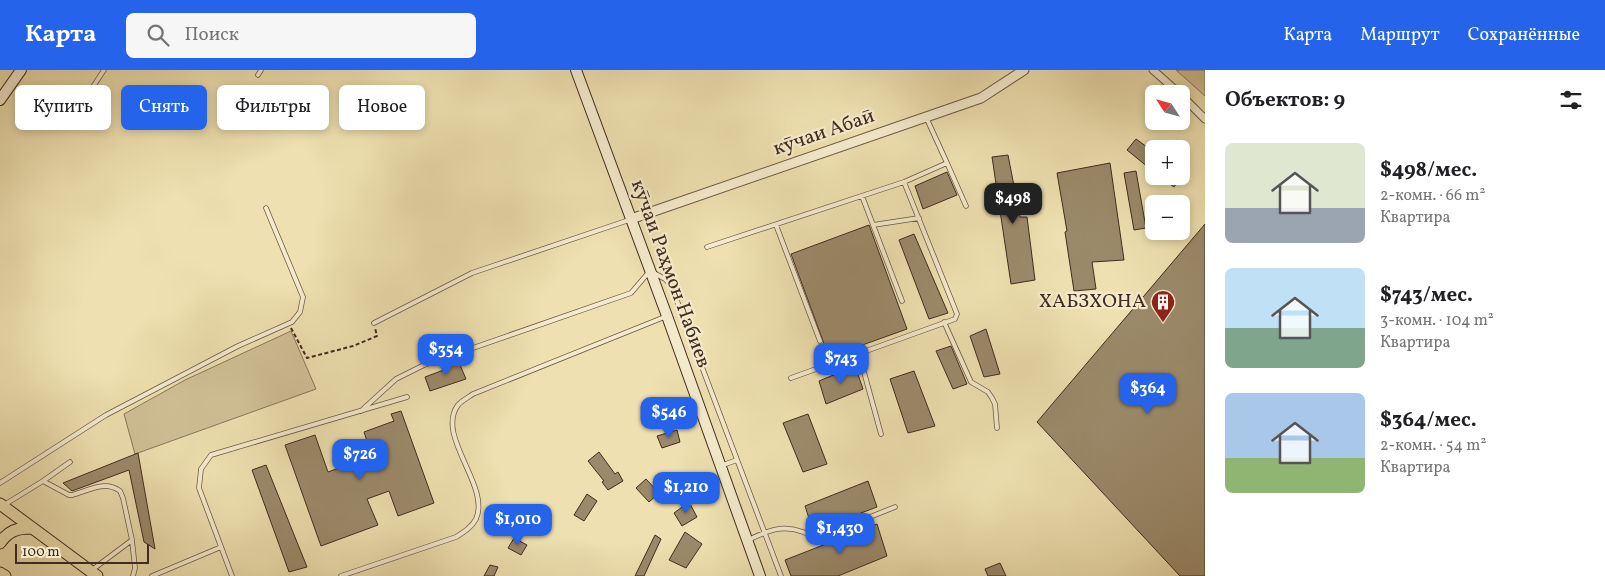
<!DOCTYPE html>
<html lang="ru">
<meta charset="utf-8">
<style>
:root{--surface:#fff;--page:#f6f6f6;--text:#202124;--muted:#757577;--accent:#2563eb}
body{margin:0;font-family:Vollkorn,serif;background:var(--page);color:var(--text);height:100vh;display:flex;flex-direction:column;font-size:19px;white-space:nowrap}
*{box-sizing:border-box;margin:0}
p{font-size:16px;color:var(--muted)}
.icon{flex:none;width:28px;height:28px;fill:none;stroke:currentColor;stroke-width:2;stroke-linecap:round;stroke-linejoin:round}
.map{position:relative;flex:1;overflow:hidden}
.details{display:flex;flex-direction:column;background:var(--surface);width:400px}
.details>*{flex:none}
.top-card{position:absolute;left:15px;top:15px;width:475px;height:45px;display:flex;gap:10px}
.needle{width:32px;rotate:306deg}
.tools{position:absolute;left:1145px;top:15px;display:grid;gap:10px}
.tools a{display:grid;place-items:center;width:45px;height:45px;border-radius:8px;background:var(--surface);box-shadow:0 2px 8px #0003;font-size:25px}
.scale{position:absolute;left:15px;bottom:12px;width:134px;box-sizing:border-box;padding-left:5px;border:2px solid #412c1f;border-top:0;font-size:14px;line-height:18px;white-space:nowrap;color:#412c1f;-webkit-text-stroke:4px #f4ebcc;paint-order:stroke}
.price{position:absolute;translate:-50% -42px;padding:0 11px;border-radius:10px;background:var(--accent);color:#fff;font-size:16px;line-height:32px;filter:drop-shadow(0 1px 2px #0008)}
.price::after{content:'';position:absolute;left:50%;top:30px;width:15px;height:11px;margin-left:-8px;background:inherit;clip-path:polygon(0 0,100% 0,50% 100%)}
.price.current{background:#222;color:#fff}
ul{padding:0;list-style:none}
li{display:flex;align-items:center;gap:15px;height:125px;padding:0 20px}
li span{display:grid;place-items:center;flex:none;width:140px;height:100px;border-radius:8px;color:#555}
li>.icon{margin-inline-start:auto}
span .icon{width:60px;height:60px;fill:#fffc;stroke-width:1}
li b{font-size:21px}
h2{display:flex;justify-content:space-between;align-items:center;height:60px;padding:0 20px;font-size:21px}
.pill{padding:0 18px;border-radius:8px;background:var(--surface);box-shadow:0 2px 8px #0003;font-size:18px;line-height:45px}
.pill.current{background:var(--accent);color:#fff}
header{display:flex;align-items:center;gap:30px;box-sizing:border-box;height:70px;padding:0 25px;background:var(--accent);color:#fff}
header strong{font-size:24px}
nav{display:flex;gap:28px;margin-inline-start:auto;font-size:18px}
.search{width:350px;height:45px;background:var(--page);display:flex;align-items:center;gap:12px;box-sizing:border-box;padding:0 18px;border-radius:8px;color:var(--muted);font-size:19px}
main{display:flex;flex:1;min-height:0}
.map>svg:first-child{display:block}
</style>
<header>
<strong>Карта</strong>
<div class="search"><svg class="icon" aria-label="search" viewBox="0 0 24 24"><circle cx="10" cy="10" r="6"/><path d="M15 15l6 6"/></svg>Поиск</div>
<nav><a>Карта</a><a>Маршрут</a><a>Сохранённые</a></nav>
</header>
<main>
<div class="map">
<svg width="1205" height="506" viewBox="0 0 1205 506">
<rect width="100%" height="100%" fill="#eee0b0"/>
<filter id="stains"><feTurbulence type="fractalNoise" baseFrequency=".004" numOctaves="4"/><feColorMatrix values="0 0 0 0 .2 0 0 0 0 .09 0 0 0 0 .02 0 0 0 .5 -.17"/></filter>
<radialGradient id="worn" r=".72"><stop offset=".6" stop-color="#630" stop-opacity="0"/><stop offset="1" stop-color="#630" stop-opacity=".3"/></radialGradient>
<path fill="#d1c197" stroke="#89765b" d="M1176 0H1205V26Z
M291 261 316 319 135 384 124 344 185 310Z"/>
<path fill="#9b8a6a" stroke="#412c1f" d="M1136 69 1154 82V102L1127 80Z
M1008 85 1020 147H1027L1035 210 1011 214 992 87Z
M1110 93 1124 190 1092 192 1096 219 1074 221 1065 162 1067 161 1057 103Z
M1136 101 1146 158 1134 160 1124 103Z
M947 102 957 125 923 139 915 116Z
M1159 106H1182L1174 117Z
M1205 154V506H1180L1037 352Z
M869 155 907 259 829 287 791 184Z
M914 164 948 243 929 249 899 170Z
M986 259 1000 304 984 307 970 266Z
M951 276 967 314 953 319 936 281Z
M457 288 466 309 430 321 425 307 449 298 447 292Z
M855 296 863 319 826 334 819 311Z
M914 301 935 356 908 363 890 309Z
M401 341 434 433 398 446 389 421 367 429 378 455 321 476 285 375 315 365 328 402 372 386 364 362 394 351 391 344Z
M808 344 827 394 803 402 783 353Z
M677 360 680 372 662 378 657 366Z
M599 382 615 404 618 402 623 411 608 420 602 412 604 411 588 391Z
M138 383 155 479 144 472 129 400 72 421 63 413Z
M266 395 307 497 289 502 252 400Z
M646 409 659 423 649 432 636 418Z
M868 411 877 437 813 461 805 436Z
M587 424 597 431 584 451 574 445Z
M689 432 697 447 682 456 674 443Z
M877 454 887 486 838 506H791L785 490Z
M685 462 702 474 686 498 669 490Z
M655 465 661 469 644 506H635Z
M514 468 527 475 521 485 508 478Z
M1000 493 1006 506H988L985 499Z
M490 495 498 497 494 506H484Z"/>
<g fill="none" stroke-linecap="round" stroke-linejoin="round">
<g stroke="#6c5943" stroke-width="5.5">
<path id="service" d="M258 5 261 0
M79 38 104 0
M947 93 966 136
M862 126 902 231
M776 155 820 271
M873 155 919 148
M707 177 904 112 947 93 926 47
M654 203 665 209 671 215 781 506
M944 252 971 312 988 322 992 328 995 334 997 358
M374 253 472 203 629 150
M859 284 881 364
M791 308 955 249 957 244 904 112
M361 341 396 309 424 295 631 223 649 202
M723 395 737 390
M43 411 69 425H72C90 420 104 410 120 421L123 428 132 470 92 500
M0 413 106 345 238 276 292 252 300 242 303 227 266 138
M4 435 43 411 70 392
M132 470 135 498 133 506
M748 470C767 461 782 454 803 462 808 464 812 468 818 468L895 437
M152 506 221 477
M232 506 199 418 201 399 211 385 407 327
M341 506 456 467C464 462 472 457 476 449 491 416 435 366 458 335 461 331 469 327 473 324L667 246"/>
</g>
<g stroke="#6c5943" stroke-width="9">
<path id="minor" d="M1153 0 1180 24
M1181 25 1205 49"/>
</g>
<g stroke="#6c5943" stroke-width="11">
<path id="tertiary" d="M631 149 981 28 1024 0"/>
</g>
<g stroke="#412c1f" stroke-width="12">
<path id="secondary" d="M576 0 667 246 760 506
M0 30 21 0"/>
</g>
<g stroke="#412c1f" stroke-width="13">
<path id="primary" d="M0 434 97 506
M0 473C8 461 17 458 31 458
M0 503 5 506"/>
</g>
<path stroke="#412c1f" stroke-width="2" stroke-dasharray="4 2.5" stroke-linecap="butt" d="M291 258 307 288 353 276 377 266 375 258"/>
<use href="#service" stroke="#f4ebcc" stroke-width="4"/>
<use href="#minor" stroke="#f4ebcc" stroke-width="7"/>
<use href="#tertiary" stroke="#f4ebcc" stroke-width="9"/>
<use href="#secondary" stroke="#f4ebcc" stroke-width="10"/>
<use href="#primary" stroke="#eee0b0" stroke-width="11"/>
</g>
<defs>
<g id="building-pin" transform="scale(1.25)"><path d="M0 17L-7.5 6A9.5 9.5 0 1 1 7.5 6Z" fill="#8f2418" stroke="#f4ebcc"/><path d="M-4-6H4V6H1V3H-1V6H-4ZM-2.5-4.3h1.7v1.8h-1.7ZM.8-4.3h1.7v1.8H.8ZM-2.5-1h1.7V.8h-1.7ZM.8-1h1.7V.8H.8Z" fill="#fff"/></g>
</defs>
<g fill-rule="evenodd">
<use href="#building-pin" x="1163" y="232"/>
</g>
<g text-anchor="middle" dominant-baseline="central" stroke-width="4.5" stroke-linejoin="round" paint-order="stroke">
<g font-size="20" fill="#412c1f" stroke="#f4ebcc">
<text transform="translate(824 63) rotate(-19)">кӯчаи Абаӣ</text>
<text transform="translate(670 204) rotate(70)">кӯчаи Раҳмон Набиев</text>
</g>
<g font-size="20" fill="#412c1f" stroke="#f4ebcc" text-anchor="end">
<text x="1146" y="232">ХАБЗХОНА</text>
</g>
</g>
<rect width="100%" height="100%" filter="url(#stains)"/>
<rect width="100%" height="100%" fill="url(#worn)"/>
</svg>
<div class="tools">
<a><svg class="needle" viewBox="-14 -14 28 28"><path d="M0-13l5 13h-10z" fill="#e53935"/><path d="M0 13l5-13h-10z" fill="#757577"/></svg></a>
<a>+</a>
<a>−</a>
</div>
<div class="scale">100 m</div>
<b class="price current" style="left:1013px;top:155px">$498</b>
<b class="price" style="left:446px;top:306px">$354</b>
<b class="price" style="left:841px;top:315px">$743</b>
<b class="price" style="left:1148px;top:345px">$364</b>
<b class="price" style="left:669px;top:369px">$546</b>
<b class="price" style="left:360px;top:411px">$726</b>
<b class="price" style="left:686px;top:444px">$1,210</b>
<b class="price" style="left:518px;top:476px">$1,010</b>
<b class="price" style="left:840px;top:485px">$1,430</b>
<div class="top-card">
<a class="pill">Купить</a>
<a class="pill current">Снять</a>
<a class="pill">Фильтры</a>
<a class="pill">Новое</a>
</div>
</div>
<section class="details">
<h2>Объектов: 9<svg class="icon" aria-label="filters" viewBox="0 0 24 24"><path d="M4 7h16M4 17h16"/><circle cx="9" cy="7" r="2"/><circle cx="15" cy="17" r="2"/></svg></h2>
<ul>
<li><span style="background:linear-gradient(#dfe7d0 65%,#9aa5b1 0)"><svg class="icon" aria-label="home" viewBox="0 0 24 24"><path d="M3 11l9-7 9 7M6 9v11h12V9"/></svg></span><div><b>$498/мес.</b><p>2-комн. · 66 m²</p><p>Квартира</p></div></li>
<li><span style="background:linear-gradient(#bfe0f5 60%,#7fa58c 0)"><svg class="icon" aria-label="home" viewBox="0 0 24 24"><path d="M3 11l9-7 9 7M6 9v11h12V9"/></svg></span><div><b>$743/мес.</b><p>3-комн. · 104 m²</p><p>Квартира</p></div></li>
<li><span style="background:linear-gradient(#a9c7e8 65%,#8fb573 0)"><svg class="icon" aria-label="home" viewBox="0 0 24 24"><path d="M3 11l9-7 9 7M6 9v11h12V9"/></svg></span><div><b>$364/мес.</b><p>2-комн. · 54 m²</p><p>Квартира</p></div></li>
</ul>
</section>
</main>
